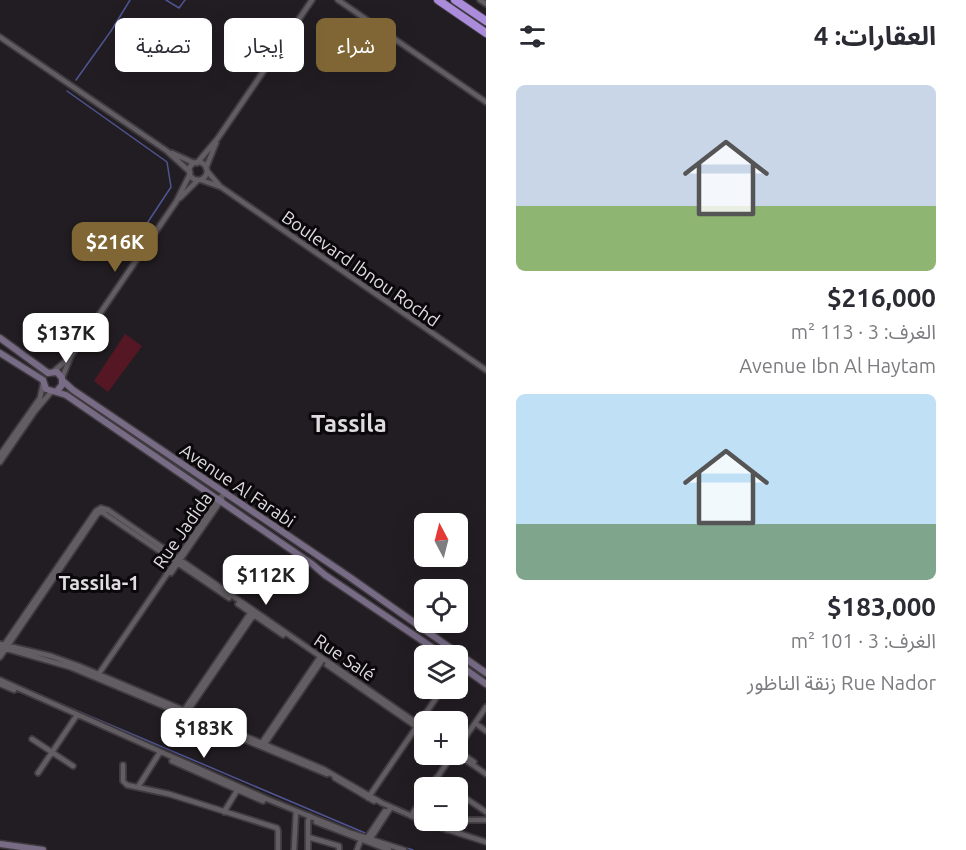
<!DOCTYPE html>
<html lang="ar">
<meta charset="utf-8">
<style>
:root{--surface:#fff;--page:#f2f2f3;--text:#2b2b33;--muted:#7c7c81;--accent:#7f6634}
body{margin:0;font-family:Ubuntu,"Noto Sans Arabic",sans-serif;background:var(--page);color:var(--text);direction:rtl;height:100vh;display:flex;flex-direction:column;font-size:22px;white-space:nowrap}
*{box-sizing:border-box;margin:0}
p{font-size:20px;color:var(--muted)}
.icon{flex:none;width:33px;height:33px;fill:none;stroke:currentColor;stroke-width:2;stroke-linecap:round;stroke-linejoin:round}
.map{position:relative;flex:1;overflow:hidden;direction:ltr}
.drawer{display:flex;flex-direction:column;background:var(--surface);width:480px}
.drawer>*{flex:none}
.hud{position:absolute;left:18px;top:18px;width:378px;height:54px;direction:rtl;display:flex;gap:12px}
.needle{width:39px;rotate:353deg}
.buttons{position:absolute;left:414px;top:513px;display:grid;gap:12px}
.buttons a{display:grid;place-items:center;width:54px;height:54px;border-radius:9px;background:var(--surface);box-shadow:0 6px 24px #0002;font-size:30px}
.price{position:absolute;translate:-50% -51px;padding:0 14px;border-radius:12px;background:#fff;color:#222;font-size:20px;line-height:39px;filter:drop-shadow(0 2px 3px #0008)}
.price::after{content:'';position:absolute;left:50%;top:36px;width:18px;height:14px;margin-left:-9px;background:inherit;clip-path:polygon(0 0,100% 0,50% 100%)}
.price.active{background:var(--accent);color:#fff}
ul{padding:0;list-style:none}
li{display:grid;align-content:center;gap:12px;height:318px;padding:0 30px}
li span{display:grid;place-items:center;height:186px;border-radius:9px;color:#555}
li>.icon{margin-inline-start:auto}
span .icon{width:108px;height:108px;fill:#fffc;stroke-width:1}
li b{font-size:26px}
h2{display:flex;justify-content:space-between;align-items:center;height:72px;padding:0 30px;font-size:26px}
.pill{padding:0 21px;border-radius:9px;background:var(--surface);box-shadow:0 6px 24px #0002;font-size:21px;line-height:54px}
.pill.active{background:var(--accent);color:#fff}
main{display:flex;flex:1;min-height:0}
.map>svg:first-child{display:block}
</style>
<main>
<section class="drawer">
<h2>العقارات: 4<svg class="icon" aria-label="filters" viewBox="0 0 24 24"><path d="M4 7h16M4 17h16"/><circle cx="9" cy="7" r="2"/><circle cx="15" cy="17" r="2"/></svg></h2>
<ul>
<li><span style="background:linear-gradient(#c9d6e8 65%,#8fb573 0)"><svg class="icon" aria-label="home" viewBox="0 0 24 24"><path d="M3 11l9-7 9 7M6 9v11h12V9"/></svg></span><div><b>$216,000</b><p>الغرف: 3 · 113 m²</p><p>Avenue Ibn Al Haytam</p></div></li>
<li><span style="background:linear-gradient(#bfe0f5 70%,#7fa58c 0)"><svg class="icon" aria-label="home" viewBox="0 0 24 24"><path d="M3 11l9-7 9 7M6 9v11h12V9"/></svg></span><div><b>$183,000</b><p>الغرف: 3 · 101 m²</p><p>Rue Nador زنقة الناظور</p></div></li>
</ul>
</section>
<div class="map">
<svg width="486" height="850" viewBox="0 0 486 850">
<rect width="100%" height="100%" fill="#221d22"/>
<path fill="#551724" d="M125 334 142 346 108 392 94 381Z"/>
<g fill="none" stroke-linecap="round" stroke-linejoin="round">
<path stroke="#4f5594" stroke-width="1.5" d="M166 0 179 8 185 0
M76 80 111 31 130 0
M67 91 167 162 171 187 140 234
M0 678 365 833
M379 839 390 843
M394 844 413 850"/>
<g stroke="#3e3a3e" stroke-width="8">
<path id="street" d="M338 0 486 102
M480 0 486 4
M0 37 167 151 190 172
M172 153 194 163
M189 171a9 9 0 1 1 18 0a9 9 0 1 1-18 0Z
M197 163 218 138 312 0
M206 168 216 143
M207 171 219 185
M201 180 221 187 486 370
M180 198 198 180
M53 372 69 358
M62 378 71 356 176 202 190 174
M0 455 40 398 43 384
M0 462 35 411 52 391
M101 508 108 510 424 728
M102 512 229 598
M171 573 222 499
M238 604 283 635
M0 644 51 656 79 666 323 769 382 803 430 824 486 842
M0 647 70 667 327 774
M0 651 96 511 101 508
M0 657 98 513 102 512
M327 665 424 732
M98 675 219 498 225 494
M0 680 267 799 351 833 404 850
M0 684 14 690
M183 712 251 612
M187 712 255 613
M475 723 486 731
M32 739 73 766
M261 744 320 657
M264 745 323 659
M458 748 486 707
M458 751 474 762
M457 754 486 774
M172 761 263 801
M123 765V781L127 785 169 794 277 828 278 831V850
M38 773 77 715
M335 778 374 801
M436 778 450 788
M138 787 160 752
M430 788 453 754
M458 793 486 812
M368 798 443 688
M224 812 238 789
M411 816 424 796
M458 820H486
M316 822 389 850
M447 830 448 820
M308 837 339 846V850
M365 841 385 811
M369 841 391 807
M294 850 296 811
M308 850V821L310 816
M357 850 361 839"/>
</g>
<g stroke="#3e3a3e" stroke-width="9">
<path id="secondary" d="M0 338 48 373
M0 353 43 380
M48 373 57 372 62 378V385L57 391
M43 380 46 389 66 395 312 564 325 575 445 656
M63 381 73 390 348 576 486 673
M458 664 486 684
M0 844 43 850"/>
</g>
<g stroke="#3e3a3e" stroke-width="10">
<path id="highway" d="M438 0 486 33
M455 0 486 21"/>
</g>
<use href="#street" stroke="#625d62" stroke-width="4.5"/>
<use href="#secondary" stroke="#786b86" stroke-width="6"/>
<use href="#highway" stroke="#aa8cdb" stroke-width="8"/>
</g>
<g text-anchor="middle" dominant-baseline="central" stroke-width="6" stroke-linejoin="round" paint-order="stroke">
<g font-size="18" fill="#dfdcdf" stroke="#0a080a">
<text transform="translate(361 268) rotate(35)">Boulevard Ibnou Rochd</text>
<text transform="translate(238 485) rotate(34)">Avenue Al Farabi</text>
<text transform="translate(182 530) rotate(-55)">Rue Jadida</text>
<text transform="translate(345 657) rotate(34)">Rue Salé</text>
</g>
<g font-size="20" font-weight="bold" fill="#dfdcdf" stroke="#0a080a">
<text x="99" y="582">Tassila-1</text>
</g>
<g font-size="24" font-weight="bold" fill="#dfdcdf" stroke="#0a080a">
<text x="349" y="423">Tassila</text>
</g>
</g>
</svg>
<div class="buttons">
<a><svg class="needle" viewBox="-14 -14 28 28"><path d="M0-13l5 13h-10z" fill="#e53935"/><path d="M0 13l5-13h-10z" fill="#7c7c81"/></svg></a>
<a><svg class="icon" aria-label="locate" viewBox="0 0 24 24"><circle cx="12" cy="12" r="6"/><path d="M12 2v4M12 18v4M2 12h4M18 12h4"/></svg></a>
<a><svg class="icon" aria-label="layers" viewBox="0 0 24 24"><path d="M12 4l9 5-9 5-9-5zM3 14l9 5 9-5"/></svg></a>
<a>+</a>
<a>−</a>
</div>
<b class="price active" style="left:115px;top:273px">$216K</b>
<b class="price" style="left:66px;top:364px">$137K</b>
<b class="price" style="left:266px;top:606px">$112K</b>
<b class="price" style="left:204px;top:759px">$183K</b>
<div class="hud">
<a class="pill active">شراء</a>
<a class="pill">إيجار</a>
<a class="pill">تصفية</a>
</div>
</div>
</main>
